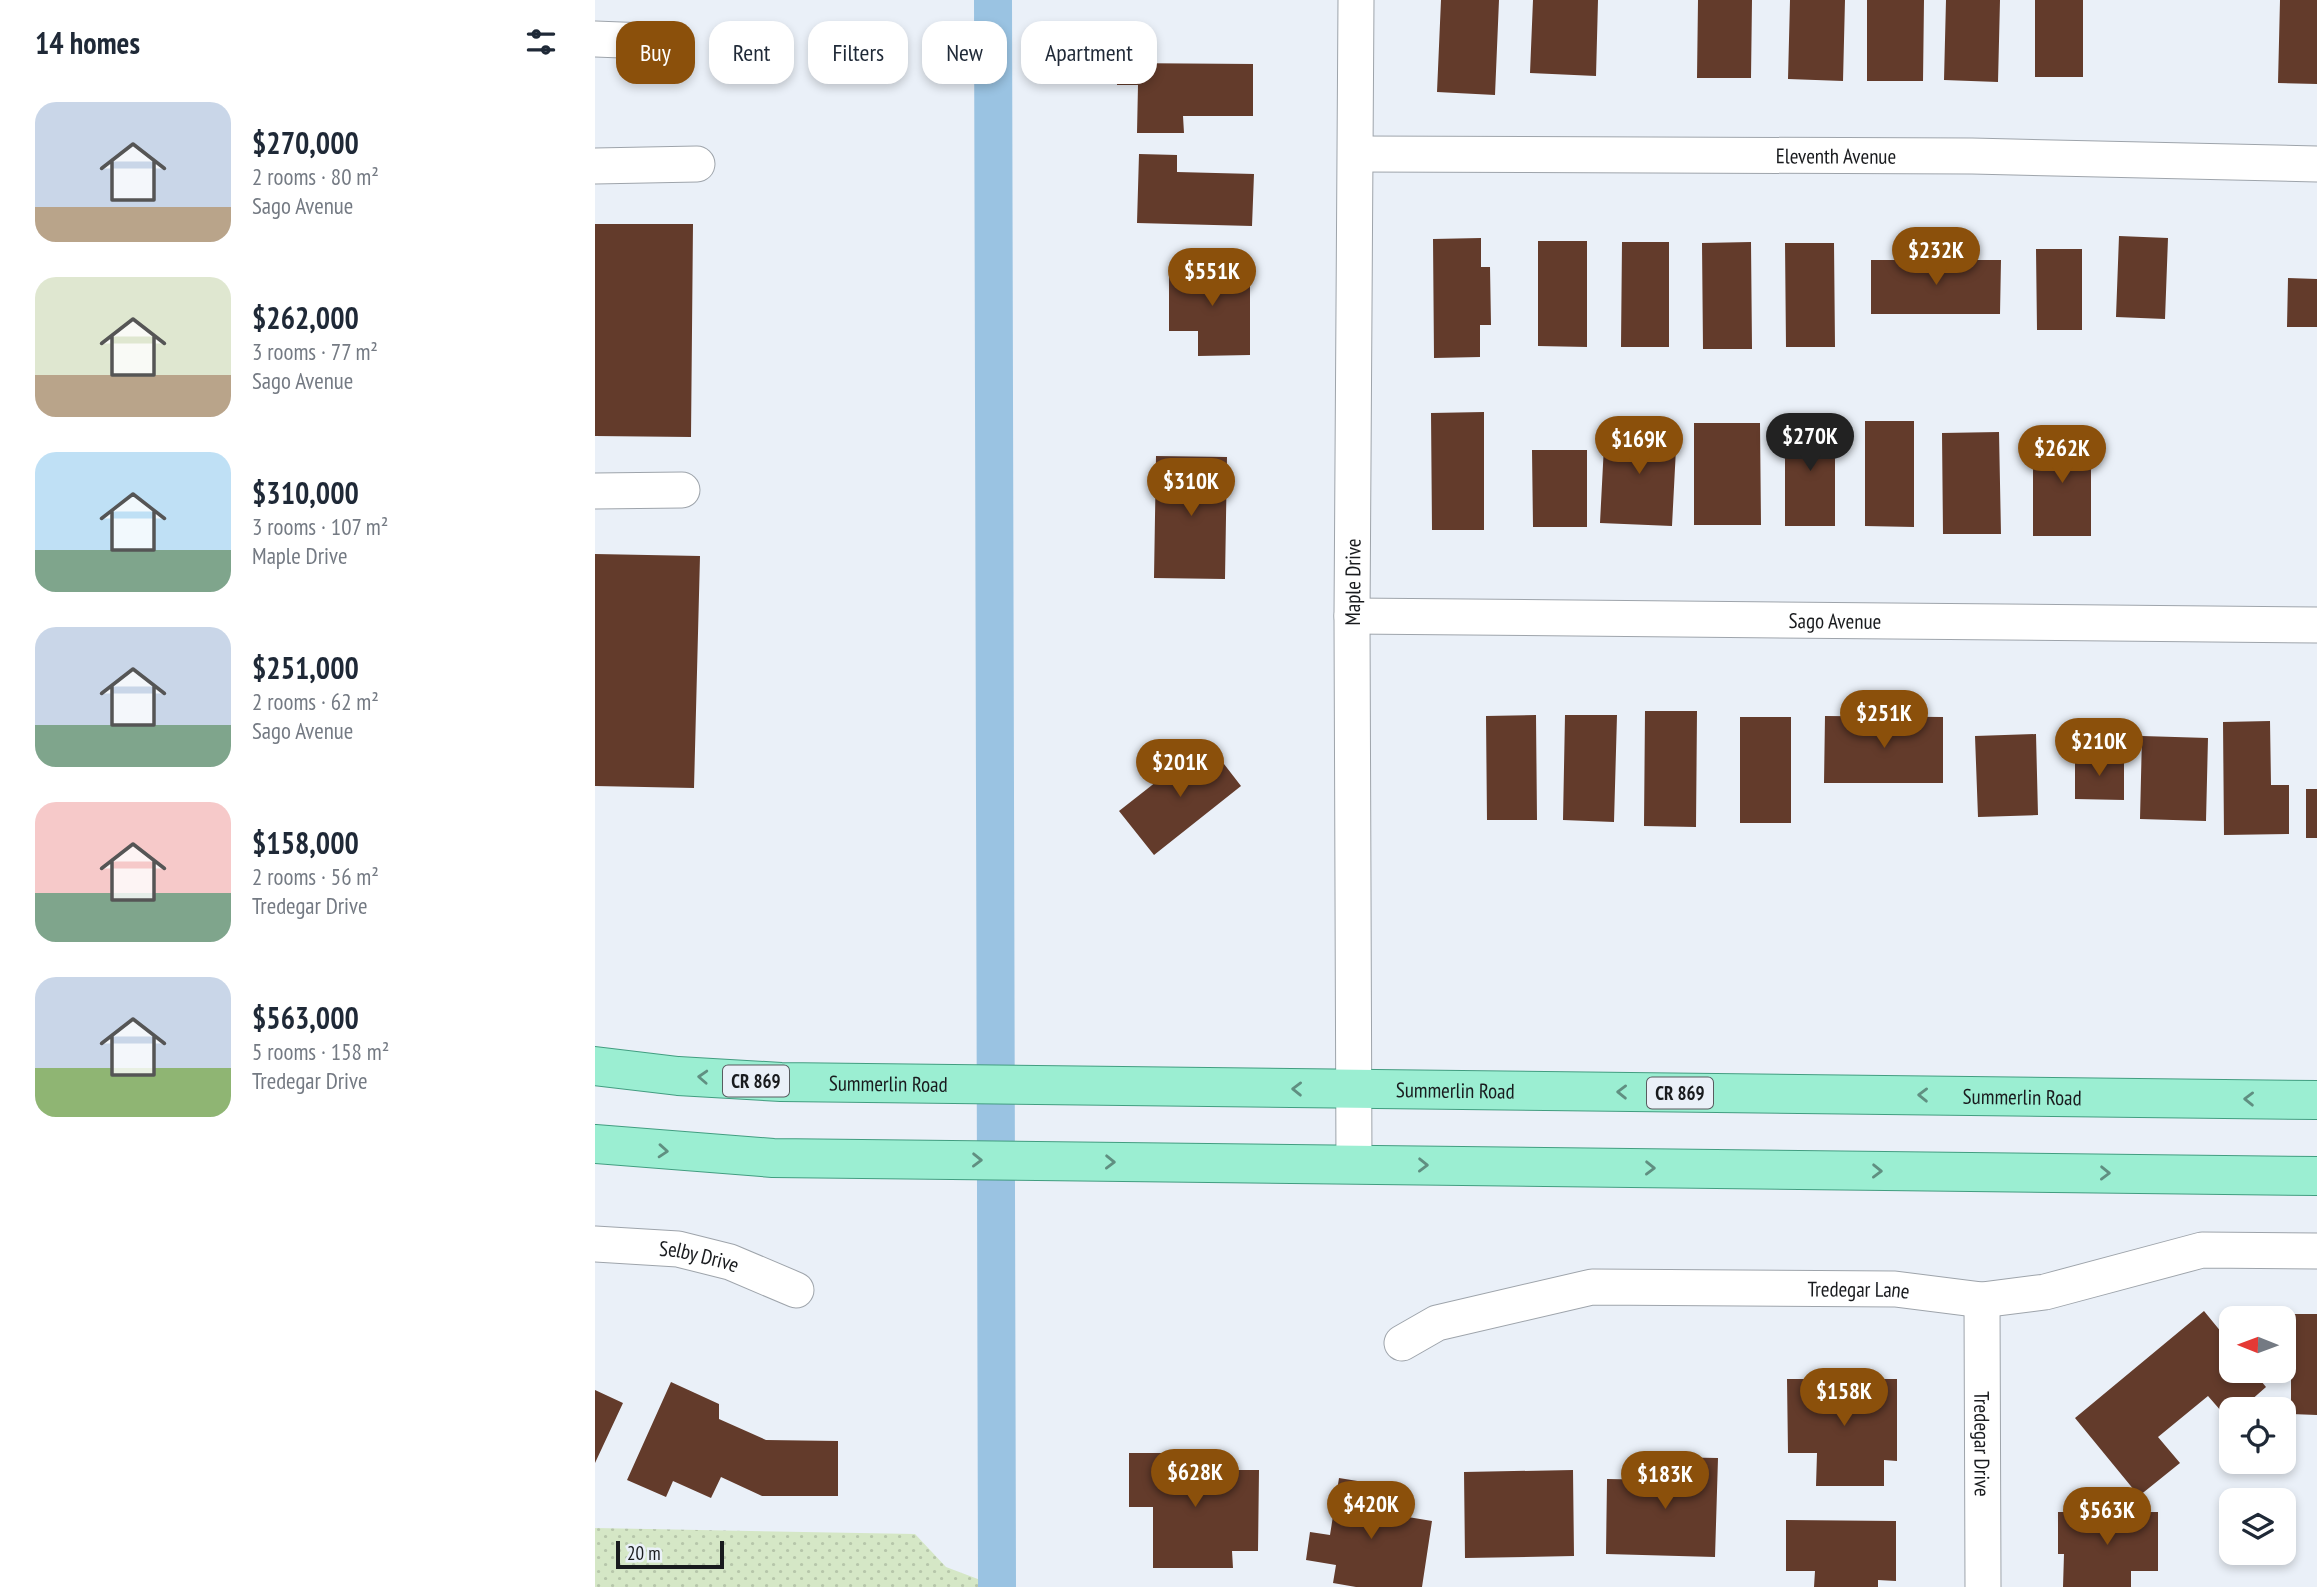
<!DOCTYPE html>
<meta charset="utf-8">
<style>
:root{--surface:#fff;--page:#f2f2f3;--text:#1f2937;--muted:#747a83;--accent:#8b500b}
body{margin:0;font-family:"PT Sans Narrow",sans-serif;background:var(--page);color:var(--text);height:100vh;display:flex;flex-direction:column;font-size:26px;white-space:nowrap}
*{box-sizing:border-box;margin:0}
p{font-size:23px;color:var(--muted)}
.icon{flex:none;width:38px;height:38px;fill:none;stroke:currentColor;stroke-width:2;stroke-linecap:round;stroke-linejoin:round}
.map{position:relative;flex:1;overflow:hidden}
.side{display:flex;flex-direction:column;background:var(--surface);width:595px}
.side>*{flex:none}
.guide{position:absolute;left:21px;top:21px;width:665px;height:63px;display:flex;gap:14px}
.needle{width:46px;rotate:271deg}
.buttons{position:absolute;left:1624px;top:1306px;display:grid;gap:14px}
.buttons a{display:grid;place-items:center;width:77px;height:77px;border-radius:14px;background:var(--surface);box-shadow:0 4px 10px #0003;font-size:35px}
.scale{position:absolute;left:21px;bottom:18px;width:108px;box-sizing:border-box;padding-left:7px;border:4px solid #191b1e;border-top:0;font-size:19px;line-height:24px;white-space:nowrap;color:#191b1e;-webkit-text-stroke:5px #eaf0f8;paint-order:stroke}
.price{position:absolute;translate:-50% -60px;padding:0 16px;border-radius:24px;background:var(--accent);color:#fff;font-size:23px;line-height:46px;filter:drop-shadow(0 2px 4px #0008)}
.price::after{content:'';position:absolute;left:50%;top:42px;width:21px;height:16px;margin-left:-10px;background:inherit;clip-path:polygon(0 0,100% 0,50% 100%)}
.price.on{background:#222;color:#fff}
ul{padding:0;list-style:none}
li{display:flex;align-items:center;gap:21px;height:175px;padding:0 35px}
li span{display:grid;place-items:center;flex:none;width:196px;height:140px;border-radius:21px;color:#555}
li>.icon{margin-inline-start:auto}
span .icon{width:84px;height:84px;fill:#fffc;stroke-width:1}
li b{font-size:30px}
h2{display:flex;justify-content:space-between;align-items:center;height:84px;padding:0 35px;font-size:30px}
.tag{padding:0 24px;border-radius:21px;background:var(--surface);box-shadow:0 4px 10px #0003;font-size:24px;line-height:63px}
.tag.on{background:var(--accent);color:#fff}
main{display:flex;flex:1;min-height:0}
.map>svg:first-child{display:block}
</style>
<main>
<section class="side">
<h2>14 homes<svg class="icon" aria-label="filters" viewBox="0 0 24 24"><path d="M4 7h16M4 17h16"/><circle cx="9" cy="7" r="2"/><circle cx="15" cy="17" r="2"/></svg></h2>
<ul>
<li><span style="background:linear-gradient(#c9d6e8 75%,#b9a48a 0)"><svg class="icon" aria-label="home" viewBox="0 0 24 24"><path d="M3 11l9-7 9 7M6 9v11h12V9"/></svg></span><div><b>$270,000</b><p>2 rooms · 80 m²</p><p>Sago Avenue</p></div></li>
<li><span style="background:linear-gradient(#dfe7d0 70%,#b9a48a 0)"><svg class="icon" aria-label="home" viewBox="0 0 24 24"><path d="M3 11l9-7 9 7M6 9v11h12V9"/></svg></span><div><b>$262,000</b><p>3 rooms · 77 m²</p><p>Sago Avenue</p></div></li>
<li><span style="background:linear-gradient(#bfe0f5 70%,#7fa58c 0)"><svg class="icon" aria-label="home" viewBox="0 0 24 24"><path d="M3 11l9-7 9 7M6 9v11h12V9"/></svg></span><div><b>$310,000</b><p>3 rooms · 107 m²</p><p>Maple Drive</p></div></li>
<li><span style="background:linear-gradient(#c9d6e8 70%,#7fa58c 0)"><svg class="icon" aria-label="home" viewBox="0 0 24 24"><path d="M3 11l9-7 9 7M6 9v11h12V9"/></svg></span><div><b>$251,000</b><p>2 rooms · 62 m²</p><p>Sago Avenue</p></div></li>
<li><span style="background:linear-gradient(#f6c9c9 65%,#7fa58c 0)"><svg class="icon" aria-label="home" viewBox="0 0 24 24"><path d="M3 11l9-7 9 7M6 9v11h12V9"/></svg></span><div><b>$158,000</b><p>2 rooms · 56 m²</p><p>Tredegar Drive</p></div></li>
<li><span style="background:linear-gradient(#c9d6e8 65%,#8fb573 0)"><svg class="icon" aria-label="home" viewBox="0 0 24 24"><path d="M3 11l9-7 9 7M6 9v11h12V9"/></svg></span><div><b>$563,000</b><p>5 rooms · 158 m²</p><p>Tredegar Drive</p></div></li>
</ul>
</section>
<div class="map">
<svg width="1722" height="1587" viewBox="0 0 1722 1587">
<defs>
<pattern id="grass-dots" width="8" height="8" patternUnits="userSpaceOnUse" patternTransform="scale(1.75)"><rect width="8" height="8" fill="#d5e7c6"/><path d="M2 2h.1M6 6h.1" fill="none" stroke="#b6c6aa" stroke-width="1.8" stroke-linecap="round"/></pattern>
</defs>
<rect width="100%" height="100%" fill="#eaf0f8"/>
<path fill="url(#grass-dots)" d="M0 1528 320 1534 351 1567 404 1587H0Z"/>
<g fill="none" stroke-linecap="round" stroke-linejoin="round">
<path stroke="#9ac3e2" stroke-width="38" d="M398 0 402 1587"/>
</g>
<path fill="#633b2b" d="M846 0H904L900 95 842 92Z
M938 0H1003L1001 76 935 73Z
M1103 0H1157L1156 78H1102Z
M1195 0H1250L1248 81 1193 79Z
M1272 0H1329L1328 81H1272Z
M1351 0H1405L1403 82 1349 80Z
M1440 0H1488V77H1440Z
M1685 0H1722V84L1683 83Z
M523 63 658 64V116H588L589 133H542L543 85H522Z
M544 154 582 155V172L659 174 657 226 542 223Z
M0 224H98L96 437 0 436Z
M1524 236 1573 238 1570 319 1521 317Z
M886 238V267H895L896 325H885V357L839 358 838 239Z
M943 241H992V347L943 346Z
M1027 242H1074V347H1026Z
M1156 242 1157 349H1108L1107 243Z
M1190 243H1239L1240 347H1191Z
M1441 249H1487V330H1442Z
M1276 260H1406L1405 314H1276Z
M574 268H655V355L603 356V331H574Z
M1693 278 1722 279V327H1692Z
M889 412V530H837L836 413Z
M1190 420H1240V526H1190Z
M1270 421H1319V527L1270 526Z
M1099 423H1165L1166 525H1099Z
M1010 426 1082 429 1077 526 1005 523Z
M1404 432 1406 534H1348L1347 433Z
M1438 434H1496V536H1438Z
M937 450H992V527H938Z
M561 456 632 457 630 579 559 578Z
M0 554 105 556 99 788 0 786Z
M1050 711H1102L1101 827 1049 826Z
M941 715 942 820H892L891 716Z
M970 715H1022L1019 822 968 820Z
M1230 716 1348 717V783H1229Z
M1145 717H1196V823H1145Z
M1675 721 1676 785H1694V834L1629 835 1628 722Z
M1441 734 1443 815 1383 817 1380 736Z
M1547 736 1613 738 1611 821 1545 819Z
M612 742 646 786 559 855 524 811Z
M1480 755 1529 756V800L1480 799Z
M1711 789H1722V838H1711Z
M1609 1311 1636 1344V1370H1657L1671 1387 1646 1409H1636L1633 1419 1613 1396 1563 1437 1585 1463 1544 1496 1480 1418Z
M1696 1314H1722V1415L1696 1414Z
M1192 1379H1302V1461L1289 1460V1486H1221L1222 1453H1193Z
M76 1382 124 1404V1419L171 1440 243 1441V1496H167L126 1477 116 1498 78 1481 71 1497 32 1480Z
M0 1390 28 1403 0 1463Z
M534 1453H608V1470H664L663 1551H637L638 1568H558V1507H534Z
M1068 1457 1123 1458 1120 1557 1011 1554 1012 1479 1068 1480Z
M978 1470 979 1556 870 1558 869 1472Z
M744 1478 787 1485 783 1512 837 1521 827 1587H761L738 1583 741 1565 711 1560 715 1532 735 1535Z
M1463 1512H1563V1571H1536V1587H1468L1469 1554H1463Z
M1191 1520 1301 1521V1581L1283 1580V1587H1219L1220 1571H1191Z"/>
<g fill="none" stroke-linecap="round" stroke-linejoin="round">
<g stroke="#9ea4ab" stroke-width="37">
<g id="minor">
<path d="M0 39 78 42"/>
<path id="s1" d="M761 154 1377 156 1722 164"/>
<path d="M0 166 102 164"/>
<path d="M0 491 87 490"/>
<path id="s2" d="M757 616 1722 625"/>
<path id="s3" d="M759 1165 757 616 761 0"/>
<path id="s4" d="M0 1244 83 1249 135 1262 201 1290"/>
<path id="s5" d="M1387 1300 1388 1587"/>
<path id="s6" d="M807 1343 842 1323 997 1287 1300 1289 1387 1300 1450 1292 1607 1250 1722 1251"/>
</g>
</g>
<g stroke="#429d80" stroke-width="40">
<g id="major">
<path id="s7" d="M0 1066 83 1076 186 1082 1722 1100"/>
<path d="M0 1144 178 1158 1722 1176"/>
</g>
</g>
<use href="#minor" stroke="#fff" stroke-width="35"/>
<use href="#major" stroke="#9beed2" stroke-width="38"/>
</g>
<defs><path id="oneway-chevron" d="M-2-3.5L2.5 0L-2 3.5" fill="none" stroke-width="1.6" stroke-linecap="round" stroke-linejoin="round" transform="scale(1.75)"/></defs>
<g stroke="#608f81">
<use href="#oneway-chevron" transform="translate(108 1077) rotate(-177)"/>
<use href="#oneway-chevron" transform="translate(702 1089) rotate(-179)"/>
<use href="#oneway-chevron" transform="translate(1027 1092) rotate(-179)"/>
<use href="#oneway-chevron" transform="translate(1328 1095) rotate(-179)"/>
<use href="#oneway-chevron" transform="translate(1654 1099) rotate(-179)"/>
<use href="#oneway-chevron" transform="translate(68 1151) rotate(4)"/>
<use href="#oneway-chevron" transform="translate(382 1160) rotate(1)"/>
<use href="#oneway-chevron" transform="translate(515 1162) rotate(1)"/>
<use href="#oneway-chevron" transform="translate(828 1165) rotate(1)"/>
<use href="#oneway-chevron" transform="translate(1055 1168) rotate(1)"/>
<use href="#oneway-chevron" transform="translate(1282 1171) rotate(1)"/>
<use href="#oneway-chevron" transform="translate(1510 1173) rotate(1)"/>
</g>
<g text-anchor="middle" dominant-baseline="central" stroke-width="7" stroke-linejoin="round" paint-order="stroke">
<g fill="#eaf0f8" stroke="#585b5f" stroke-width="2">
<rect x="128" y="1065.5" width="66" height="31" rx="5"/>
<rect x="1052" y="1077.5" width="66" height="31" rx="5"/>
</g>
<g font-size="19" font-weight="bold" fill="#191b1e">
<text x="161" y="1081">CR 869</text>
<text x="1085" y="1093">CR 869</text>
</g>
<g font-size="21" fill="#191b1e" stroke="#eaf0f8">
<text stroke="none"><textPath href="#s1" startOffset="480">Eleventh Avenue</textPath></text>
<text stroke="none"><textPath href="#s3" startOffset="583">Maple Drive</textPath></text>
<text stroke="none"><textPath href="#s2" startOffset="483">Sago Avenue</textPath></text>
<text stroke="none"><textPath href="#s7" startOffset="294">Summerlin Road</textPath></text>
<text stroke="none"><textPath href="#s7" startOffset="861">Summerlin Road</textPath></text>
<text stroke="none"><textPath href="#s7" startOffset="1428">Summerlin Road</textPath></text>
<text stroke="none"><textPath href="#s4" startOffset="105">Selby Drive</textPath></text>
<text stroke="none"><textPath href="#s6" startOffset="466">Tredegar Lane</textPath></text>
<text stroke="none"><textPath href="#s5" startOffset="144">Tredegar Drive</textPath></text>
</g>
</g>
</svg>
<div class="buttons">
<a><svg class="needle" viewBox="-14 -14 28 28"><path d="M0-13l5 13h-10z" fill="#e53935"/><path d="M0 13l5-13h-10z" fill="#747a83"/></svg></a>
<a><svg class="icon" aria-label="locate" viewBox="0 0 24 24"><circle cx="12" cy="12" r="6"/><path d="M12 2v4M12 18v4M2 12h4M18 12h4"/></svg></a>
<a><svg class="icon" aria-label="layers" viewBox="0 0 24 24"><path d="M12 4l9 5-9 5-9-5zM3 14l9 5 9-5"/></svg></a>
</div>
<div class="scale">20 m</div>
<b class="price" style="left:1341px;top:287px">$232K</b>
<b class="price" style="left:617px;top:308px">$551K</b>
<b class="price on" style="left:1215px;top:473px">$270K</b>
<b class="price" style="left:1044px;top:476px">$169K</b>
<b class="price" style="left:1467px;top:485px">$262K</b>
<b class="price" style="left:596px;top:518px">$310K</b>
<b class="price" style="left:1289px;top:750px">$251K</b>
<b class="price" style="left:1504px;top:778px">$210K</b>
<b class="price" style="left:585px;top:799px">$201K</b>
<b class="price" style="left:1249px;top:1428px">$158K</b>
<b class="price" style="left:600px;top:1509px">$628K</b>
<b class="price" style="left:1070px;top:1511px">$183K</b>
<b class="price" style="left:776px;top:1541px">$420K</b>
<b class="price" style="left:1512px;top:1547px">$563K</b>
<div class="guide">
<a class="tag on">Buy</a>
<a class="tag">Rent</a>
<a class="tag">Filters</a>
<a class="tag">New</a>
<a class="tag">Apartment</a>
</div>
</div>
</main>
